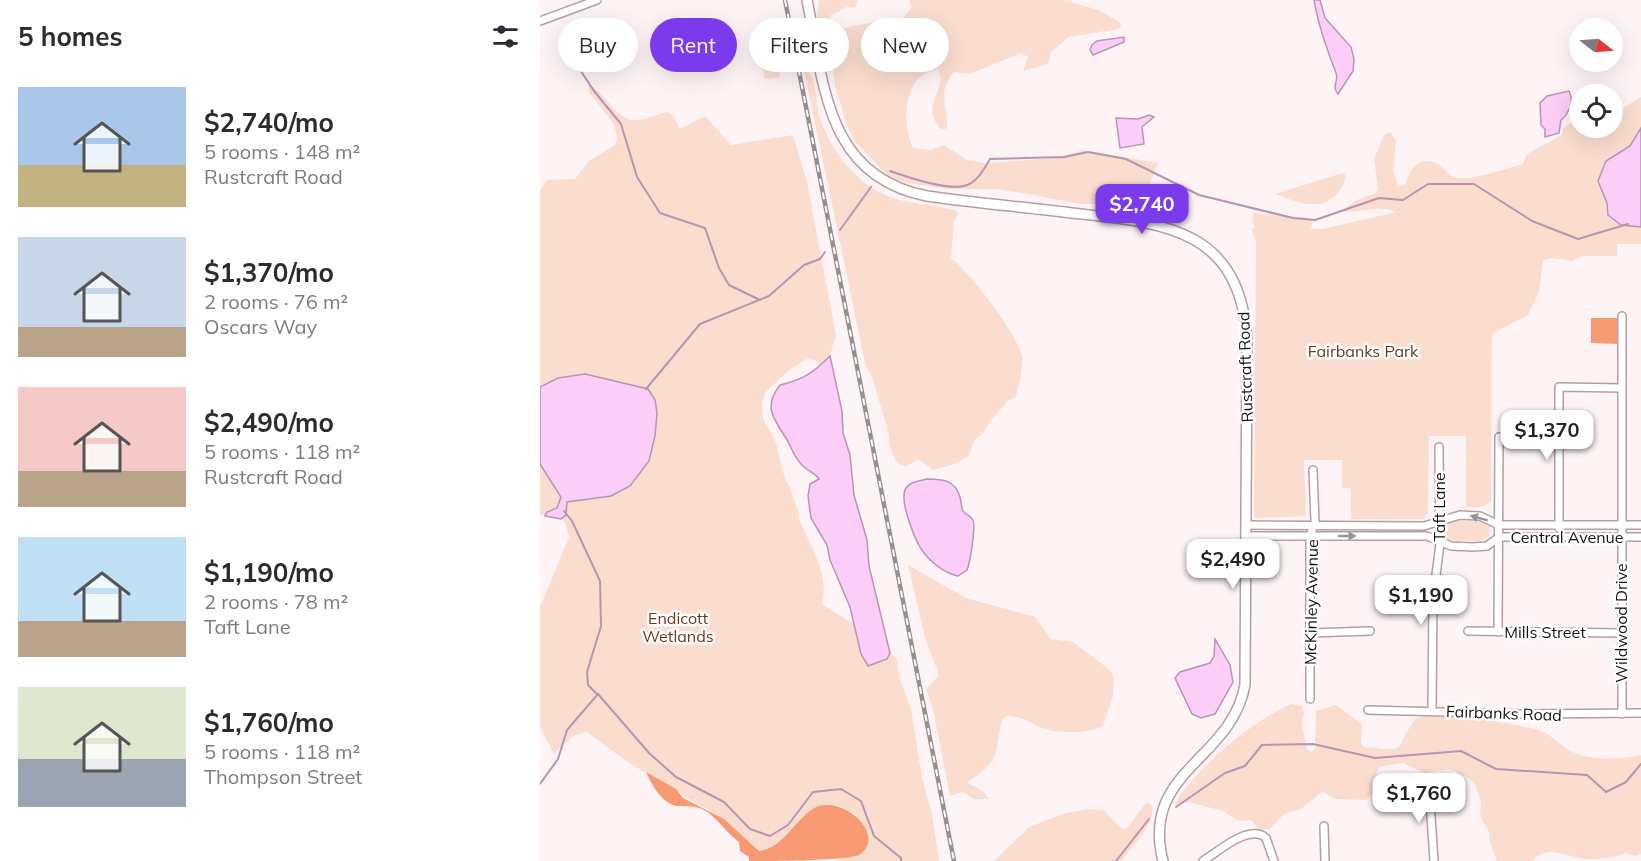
<!DOCTYPE html>
<meta charset="utf-8">
<style>
:root{--surface:#fff;--page:#f7f7f7;--text:#2b2b33;--muted:#7c7c81;--accent:#7c3aed}
body{margin:0;font-family:Mulish,sans-serif;background:var(--page);color:var(--text);height:100vh;display:flex;flex-direction:column;font-size:22px;white-space:nowrap}
*{box-sizing:border-box;margin:0}
p{font-size:20px;color:var(--muted)}
.icon{flex:none;width:33px;height:33px;fill:none;stroke:currentColor;stroke-width:2;stroke-linecap:round;stroke-linejoin:round}
.map{position:relative;flex:1;overflow:hidden}
.details{display:flex;flex-direction:column;background:var(--surface);width:540px}
.details>*{flex:none}
.banner{position:absolute;left:18px;top:18px;width:570px;height:54px;display:flex;gap:12px}
.needle{width:39px;rotate:107deg}
.fabs{position:absolute;left:1029px;top:18px;display:grid;gap:12px}
.fabs a{display:grid;place-items:center;width:54px;height:54px;border-radius:50%;background:var(--surface);box-shadow:0 6px 24px #0002;font-size:30px}
.price{position:absolute;translate:-50% -51px;padding:0 14px;border-radius:12px;background:#fff;color:#222;font-size:20px;line-height:39px;filter:drop-shadow(0 2px 3px #0008)}
.price::after{content:'';position:absolute;left:50%;top:36px;width:18px;height:14px;margin-left:-9px;background:inherit;clip-path:polygon(0 0,100% 0,50% 100%)}
.price.current{background:var(--accent);color:#fff}
ul{padding:0;list-style:none}
li{display:flex;align-items:center;gap:18px;height:150px;padding:0 18px}
li span{display:grid;place-items:center;flex:none;width:168px;height:120px;border-radius:0px;color:#555}
li>.icon{margin-inline-start:auto}
span .icon{width:72px;height:72px;fill:#fffc;stroke-width:1}
li b{font-size:26px}
h2{display:flex;justify-content:space-between;align-items:center;height:72px;padding:0 18px;font-size:26px}
.tag{padding:0 21px;border-radius:27px;background:var(--surface);box-shadow:0 6px 24px #0002;font-size:21px;line-height:54px}
.tag.current{background:var(--accent);color:#fff}
main{display:flex;flex:1;min-height:0}
.map>svg:first-child{display:block}
</style>
<main>
<section class="details">
<h2>5 homes<svg class="icon" aria-label="filters" viewBox="0 0 24 24"><path d="M4 7h16M4 17h16"/><circle cx="9" cy="7" r="2"/><circle cx="15" cy="17" r="2"/></svg></h2>
<ul>
<li><span style="background:linear-gradient(#a9c7e8 65%,#c2b280 0)"><svg class="icon" aria-label="home" viewBox="0 0 24 24"><path d="M3 11l9-7 9 7M6 9v11h12V9"/></svg></span><div><b>$2,740/mo</b><p>5 rooms · 148 m²</p><p>Rustcraft Road</p></div></li>
<li><span style="background:linear-gradient(#c9d6e8 75%,#b9a48a 0)"><svg class="icon" aria-label="home" viewBox="0 0 24 24"><path d="M3 11l9-7 9 7M6 9v11h12V9"/></svg></span><div><b>$1,370/mo</b><p>2 rooms · 76 m²</p><p>Oscars Way</p></div></li>
<li><span style="background:linear-gradient(#f6c9c9 70%,#b9a48a 0)"><svg class="icon" aria-label="home" viewBox="0 0 24 24"><path d="M3 11l9-7 9 7M6 9v11h12V9"/></svg></span><div><b>$2,490/mo</b><p>5 rooms · 118 m²</p><p>Rustcraft Road</p></div></li>
<li><span style="background:linear-gradient(#bfe0f5 70%,#b9a48a 0)"><svg class="icon" aria-label="home" viewBox="0 0 24 24"><path d="M3 11l9-7 9 7M6 9v11h12V9"/></svg></span><div><b>$1,190/mo</b><p>2 rooms · 78 m²</p><p>Taft Lane</p></div></li>
<li><span style="background:linear-gradient(#dfe7d0 60%,#9aa5b1 0)"><svg class="icon" aria-label="home" viewBox="0 0 24 24"><path d="M3 11l9-7 9 7M6 9v11h12V9"/></svg></span><div><b>$1,760/mo</b><p>5 rooms · 118 m²</p><p>Thompson Street</p></div></li>
</ul>
</section>
<div class="map">
<svg width="1101" height="861" viewBox="0 0 1101 861">
<rect width="100%" height="100%" fill="#fef4f6"/>
<path fill="#fbddd0" d="M279 0H318L315 8 307 7 291 15 290 20 302 29C321 23 341 22 361 20L372 8 369 0H524L558 10 580 22 581 26 578 29 529 37 511 52 508 64 483 71 488 57 481 53 430 74 414 72C396 92 409 108 407 128L402 130C377 105 409 92 398 69 391 72 382 74 377 80 363 98 364 129 373 148L391 150 404 145 427 160 444 163 516 158 543 150 618 163 605 196 597 204H541L459 189H406L352 180 316 143 307 126 295 86 291 51 276 24Z
M236 55 240 77 225 79 221 61Z
M263 65C279 78 274 103 281 121 293 156 323 191 360 200 379 205 401 205 419 212L414 222 411 258C429 271 478 335 482 356 483 367 479 389 475 398L469 400 450 421 444 432 434 441 429 456 412 465 393 470 378 459 366 467 357 463 350 448 348 431 333 380 325 363Z
M48 85C67 91 75 123 99 120 108 118 118 114 127 112L133 115 140 129 165 116 191 145 253 135 267 182 296 335 290 356 279 366 275 360 267 359 249 370 225 393 222 404 223 419 235 440 245 479 249 485 259 513V519C270 546 290 573 282 604L329 634 357 659 360 679 371 709 382 778 392 814 399 861H298L317 815 297 805 227 850 219 851 184 819 86 761 47 732 35 735 14 754 0 727V607L29 537 25 523 13 511 0 516V191L7 180 35 179 49 161 75 145 77 139 73 123 49 92Z
M1038 97 1040 128H1072L1073 114 1101 97V244H1077V256H1043L1032 261 1013 258 1003 260 999 292 988 315 952 334 951 499C946 510 936 507 926 507V436H889L888 512 883 519H811V488H802V460H764L766 516 714 518 716 242 711 229 715 228 712 218 714 213 769 218 773 220 771 229H783L856 212C843 204 817 214 801 211L817 200 836 193 838 189 834 159 844 135 850 132 856 141 853 170 858 185 866 184C869 167 882 154 899 165 906 169 909 177 918 178 931 181 968 168 983 164L987 154 1022 135 1023 128 1030 124Z
M802 173 805 174C806 181 803 185 799 191 782 214 757 202 735 194Z
M914 520 946 522 950 527 949 536 940 541 907 540 904 536V526Z
M368 565 426 598 495 617 511 639 533 642 570 670 574 678 573 696 563 726C546 734 519 734 502 728 489 723 480 715 466 716 456 726 461 748 452 761 446 770 435 777 427 783L443 791 449 799H434L422 792 410 796 393 709 386 689 398 677V672L386 641Z
M751 704 762 706 764 712 762 725 767 749 771 752 775 749 776 711 796 705 822 724 821 743 824 747C871 751 852 752 875 719 896 711 975 723 998 730 1010 733 1018 744 1029 750 1049 761 1079 760 1101 755V854L1095 856 1086 853C1072 858 1060 860 1045 859 1025 857 1009 843 992 861H957L950 843 949 832 940 816 941 802 936 787 930 779 910 769 884 773 863 763 840 767C831 779 843 785 826 800L796 799 782 792 761 809 744 814 730 829 720 830 711 820 698 821 683 811 648 802 635 805C640 792 652 781 661 771 690 741 714 722 751 704Z
M606 803 611 804C618 824 591 846 582 861H454L489 827 526 813 550 809 564 810 582 829 587 828Z"/>
<path fill="#f79972" d="M1051 318H1079L1078 344 1051 343Z
M106 772 136 789 143 798 184 819 219 851C248 848 260 806 285 805 312 803 345 838 319 855 302 861 232 861 209 861V857L200 851 199 842C186 833 177 817 164 810 154 805 147 807 137 806 121 803 112 785 106 772Z"/>
<path fill="#fbcdf7" stroke="#b795b2" stroke-width="1.5" d="M774 0H780L785 18 811 47 814 59 813 71 798 94C791 86 799 82 796 73 787 50 778 25 774 0Z
M584 37V42L553 55 550 50 552 45 557 41Z
M1029 91C1034 100 1029 114 1021 120L1019 133 1005 137V129L1001 125 1000 103 1007 96Z
M609 115 614 117 602 127 604 144 580 148 576 118 598 119Z
M1101 128V227L1081 225 1068 215 1067 203 1058 181 1066 161 1090 146Z
M290 356 302 411 303 433 310 455 314 495 327 540 329 566 350 653 347 659 328 666 321 654 310 607 290 560 287 545 271 518 268 496 270 484 279 479C275 473 270 472 264 467 252 456 252 446 244 435 232 417 224 405 240 385 263 380 274 372 290 356Z
M45 374 108 389 115 400 117 413 115 436 109 461 90 486 71 496 27 502 26 515 21 519 5 516 7 512 17 508 21 497 0 464V387L18 378Z
M387 479C403 479 415 480 420 497 421 501 421 507 423 511 426 515 431 516 433 520 436 526 430 563 427 570L418 576C405 573 393 564 384 553 376 543 358 500 366 488 371 481 380 481 387 479Z
M675 639 690 665 693 682 675 714 661 718 652 714 635 678 640 672 670 663 674 656Z"/>
<g fill="none" stroke-linecap="round" stroke-linejoin="round">
<path stroke="#b795b2" stroke-width="2" d="M31 56 54 91 81 124 97 177 120 213 165 228 179 268 189 285 220 300
M350 171C367 177 407 190 424 186 437 183 444 169 450 159L524 157 548 152 586 159 659 195 753 218 775 220 839 198 863 200 888 184H934L992 221 1038 239 1088 224
M300 230 331 187
M106 389 160 324 229 296 264 265 280 259 285 252
M24 511 32 521 60 581 61 626 47 672 48 685 57 694
M0 784 18 759 27 730 58 694 109 753 136 777 184 802 210 829 230 836 248 825 273 792 301 789 321 801 334 836 361 858V861
M636 807 685 773 705 766 722 745 773 744 835 758 921 751 956 769 1047 775 1066 792 1086 782 1101 764
M576 861 609 819"/>
<g stroke="#b49ea2" stroke-width="10">
<path id="minor" d="M0 21 57 0
M1082 316V714
M707 525 884 526 920 515 940 516 959 525H1101
M1019 528V387L1081 388
M707 536H887L911 546 933 547 947 546 959 537H1101
M928 631 1081 633
M958 632 959 437
M770 633 830 631
M770 699V536L775 522 773 470
M828 710 982 714 1101 713
M892 711 893 598 900 544 899 447
M889 786 894 861
M784 826 785 861
M663 861C678 852 709 823 726 838L734 861"/>
</g>
<g stroke="#b49ea2" stroke-width="12">
<path id="secondary" d="M267 0C284 83 285 176 387 196 435 203 484 207 532 213 622 223 699 227 707 338L705 685C691 761 600 771 623 861"/>
</g>
<use href="#minor" stroke="#fff" stroke-width="7"/>
<use href="#secondary" stroke="#fff" stroke-width="9"/>
<g stroke="#968e8f" stroke-width="4.5">
<path id="rail" d="M245 0 414 861"/>
</g>
<use href="#rail" stroke="#fff" stroke-width="2" stroke-dasharray="7" stroke-linecap="butt"/>
</g>
<defs><path id="oneway-solid" d="M-6-.8H1V-3.2L6.5 0L1 3.2V.8H-6Z" transform="scale(1.5)"/></defs>
<g fill="#979494">
<use href="#oneway-solid" transform="translate(939 518) rotate(-165)"/>
<use href="#oneway-solid" transform="translate(807 536)"/>
</g>
<g text-anchor="middle" dominant-baseline="central" stroke-width="5" stroke-linejoin="round" paint-order="stroke">
<g font-size="16" fill="#72361c" stroke="#fff">
<text x="823" y="351">Fairbanks Park</text>
<text x="138" y="618">Endicott<tspan x="138" dy="18">Wetlands</tspan></text>
</g>
<g font-size="16" fill="#181112" stroke="#fff">
<text transform="translate(705 367) rotate(-92)">Rustcraft Road</text>
<text transform="translate(899 507) rotate(-90)">Taft Lane</text>
<text x="1027" y="537">Central Avenue</text>
<text transform="translate(771 602) rotate(-89)">McKinley Avenue</text>
<text transform="translate(1081 623) rotate(-90)">Wildwood Drive</text>
<text x="1005" y="632">Mills Street</text>
<text transform="translate(964 713) rotate(2)">Fairbanks Road</text>
</g>
</g>
</svg>
<div class="fabs">
<a><svg class="needle" viewBox="-14 -14 28 28"><path d="M0-13l5 13h-10z" fill="#e53935"/><path d="M0 13l5-13h-10z" fill="#7c7c81"/></svg></a>
<a><svg class="icon" aria-label="locate" viewBox="0 0 24 24"><circle cx="12" cy="12" r="6"/><path d="M12 2v4M12 18v4M2 12h4M18 12h4"/></svg></a>
</div>
<b class="price current" style="left:602px;top:235px">$2,740</b>
<b class="price" style="left:1007px;top:461px">$1,370</b>
<b class="price" style="left:693px;top:590px">$2,490</b>
<b class="price" style="left:881px;top:626px">$1,190</b>
<b class="price" style="left:879px;top:824px">$1,760</b>
<div class="banner">
<a class="tag">Buy</a>
<a class="tag current">Rent</a>
<a class="tag">Filters</a>
<a class="tag">New</a>
</div>
</div>
</main>
